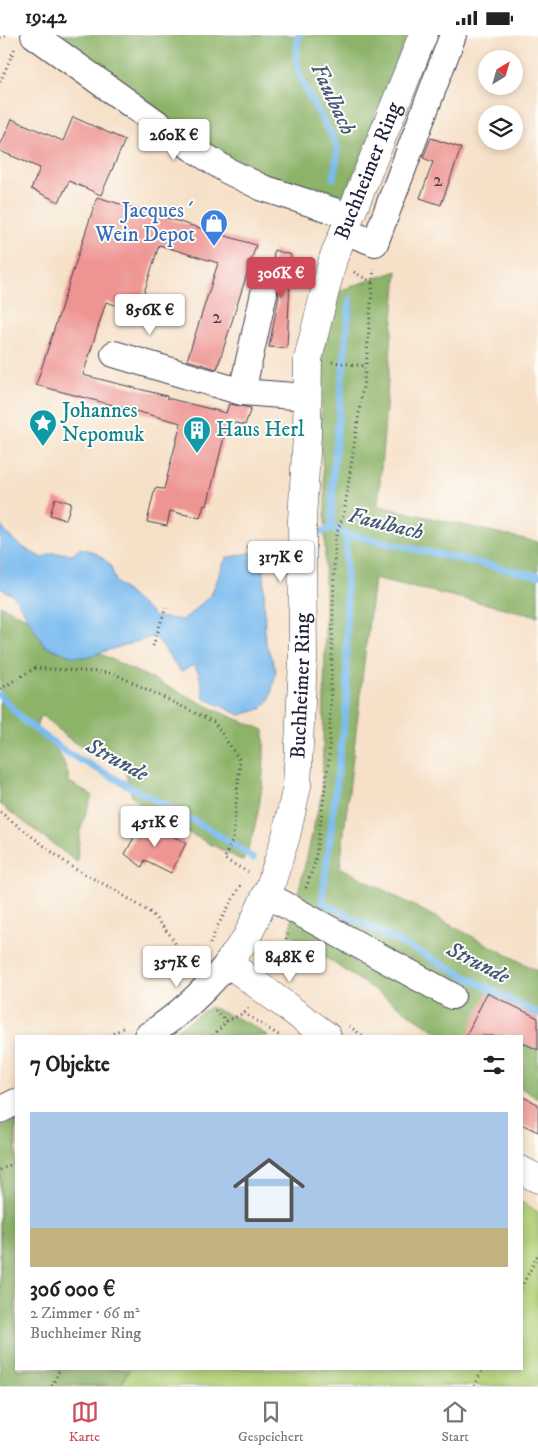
<!DOCTYPE html>
<html lang="de">
<meta charset="utf-8">
<style>
:root{--surface:#fff;--page:#f6f6f6;--text:#222;--muted:#767676;--line:#e0e0e0;--accent:#d1495b}
body{margin:0;font-family:"IM FELL DW Pica",serif;background:var(--page);color:var(--text);height:100vh;display:flex;flex-direction:column;font-size:19px;white-space:nowrap}
*{box-sizing:border-box;margin:0}
p{font-size:16px;color:var(--muted)}
.icon{flex:none;width:28px;height:28px;fill:none;stroke:currentColor;stroke-width:2;stroke-linecap:round;stroke-linejoin:round}
.map{position:relative;flex:1;overflow:hidden}
.panel{position:absolute;left:15px;top:1000px;width:508px;height:335px;display:flex;flex-direction:column;background:var(--surface);border-radius:0px;box-shadow:0 2px 8px #0003}
.panel>*{flex:none}
.needle{width:32px;rotate:37deg}
.tools{position:absolute;left:478px;top:15px;display:grid;gap:10px}
.tools a{display:grid;place-items:center;width:45px;height:45px;border-radius:50%;background:var(--surface);box-shadow:0 2px 8px #0003;font-size:25px}
.price{position:absolute;translate:-50% -42px;padding:0 11px;border-radius:5px;background:#fff;color:#222;font-size:16px;line-height:32px;filter:drop-shadow(0 1px 2px #0008)}
.price::after{content:'';position:absolute;left:50%;top:30px;width:15px;height:11px;margin-left:-8px;background:inherit;clip-path:polygon(0 0,100% 0,50% 100%)}
.price.selected{background:var(--accent);color:#fff}
ul{padding:0;list-style:none}
li{display:grid;align-content:center;gap:10px;height:265px;padding:0 15px}
li+li{border-top:1px solid var(--line)}
li span{display:grid;place-items:center;height:155px;border-radius:0px;color:#555}
li>.icon{margin-inline-start:auto}
span .icon{width:90px;height:90px;fill:#fffc;stroke-width:1}
li b{font-size:21px}
h2{display:flex;justify-content:space-between;align-items:center;height:60px;padding:0 15px;font-size:21px}
.status{display:flex;justify-content:space-between;align-items:center;height:35px;padding:0 25px;background:var(--surface);direction:ltr}
.status svg{height:14px;fill:currentColor}
.menu{display:flex;justify-content:space-around;align-items:center;height:70px;border-top:1px solid var(--line);background:var(--surface);font-size:14px;color:var(--muted)}
.menu a{display:grid;justify-items:center;gap:2px}
.menu .selected{color:var(--accent)}
.map>svg:first-child{display:block}
</style>
<div class="status"><b>19:42</b><svg viewBox="0 0 49 12"><path d="M0 12V9h3v3zM5 12V6h3v6zM10 12V3h3v9zM15 12V0h3v12zM26 1h20v11H26zM47 4h2v5h-2z"/></svg></div>
<div class="map">
<svg width="538" height="1351" viewBox="0 0 538 1351">
<rect width="100%" height="100%" fill="#fdfcf7"/>
<filter id="ink" filterUnits="userSpaceOnUse"><feTurbulence type="fractalNoise" baseFrequency=".02" numOctaves="2"/><feDisplacementMap in="SourceGraphic" scale="10" xChannelSelector="R" yChannelSelector="G"/><feConvolveMatrix kernelMatrix="1 2 1 2 8 2 1 2 1" color-interpolation-filters="sRGB"/></filter>
<filter id="wash" filterUnits="userSpaceOnUse"><feTurbulence type="fractalNoise" baseFrequency=".0096" numOctaves="4" result="noise"/><feDisplacementMap in="SourceGraphic" scale="20" xChannelSelector="R" yChannelSelector="G"/><feGaussianBlur stdDeviation="1.12" result="paint"/><feColorMatrix in="noise" values="0 0 0 0 0 0 0 0 0 0 0 0 0 0 0 0 0 1.4 0 .05"/><feComposite in="paint" operator="in"/></filter>
<g filter="url(#wash)">
<rect width="100%" height="100%" fill="#f6e0c7"/>
<path fill="#b2d179" stroke="#6a7a5a" d="M16 1085V1334H521V1167L538 1177V1351H0V1093Z"/>
<path fill="#8db369" stroke="#586a52" d="M54 0H408L372 86 375 88 346 157 341 159 307 153 272 145 223 122Z
M397 236 378 471 538 507V581L374 543 340 832 538 936V1064L521 1053V1001H443L289 898 322 757 325 613V457L320 405 323 304 338 256Z
M0 570 222 678 264 695C265 739 261 785 243 826L150 778 132 761 120 719C86 724 67 702 43 681L39 683 36 694C53 710 67 722 69 747L92 760 80 796 77 827 0 769Z
M210 972 248 988 268 1001H167Z
M16 1085V1334H129L121 1351H0V1093Z"/>
<path fill="#7abbef" stroke="#4e6e95" d="M0 489C10 506 25 514 42 523L52 518 73 519 80 513 94 517 110 529 116 547 155 582 183 585 211 560 226 523 273 513V524L264 531 265 606 276 635 270 664 261 674 240 680 204 663 199 638 193 630 181 637 155 601 86 622 71 621 45 611 14 561 0 553Z"/>
<g fill="none" stroke-linecap="round" stroke-linejoin="round">
<path stroke="#7abbef" stroke-width="7" d="M299 0C289 35 310 62 326 91 331 98 336 106 337 115 338 124 335 134 333 143
M350 264 333 439 332 493 346 499 538 541
M321 497 332 493
M346 499 347 664 322 867 538 979
M273 519 283 515
M0 660 24 686 66 717 209 794 253 823"/>
</g>
<g id="blocks">
<path fill="#ee9492" d="M73 82 125 105 101 160 69 146 59 167 31 154 40 133 0 116V111L12 84 63 106Z
M431 103 461 113 441 170 420 163 433 127 423 123Z
M97 162 256 210 217 334 187 325 218 228 159 210 138 277 106 267 83 340 167 361V363L226 378 229 369 251 373 245 390 228 386 207 471 204 470 200 483 170 476 167 491 147 487 155 453 164 454 181 388 36 350Z
M274 215 291 220 287 313 269 312 279 261 278 253 272 246Z
M55 463 71 468 66 485 50 480Z
M143 786 186 808 171 838 145 825 142 832 125 819Z
M487 958 538 983V1015L521 1007V1001H466Z
M521 1061 538 1069V1097L521 1089Z"/>
</g>
</g>
<g filter="url(#ink)">
<use href="#blocks" fill-opacity="0" stroke="#423e50" stroke-width="1"/>
<g fill="none" stroke-linecap="round" stroke-linejoin="round">
<g stroke="#423e50" stroke-width="28">
<path id="minor" d="M34 0 192 113 228 136 263 153 350 181
M344 196 375 208 453 0
M264 258 242 357 307 362
M114 319 242 357
M267 860 452 961
M147 1001C178 981 204 957 228 928
M0 1075 16 1067"/>
</g>
<g stroke="#423e50" stroke-width="29">
<g id="major">
<path id="s1" d="M327 1001 228 928 247 902 271 849 286 801 297 751 303 625 302 485 307 400 308 324 333 224 423 0"/>
<path d="M521 1135 538 1144"/>
</g>
</g>
<path stroke="#423e50" stroke-width="3" stroke-dasharray="1 4" stroke-linecap="butt" d="M0 3 7 0
M0 47 15 13
M354 237 373 248
M332 327 366 331
M247 511 272 533
M153 611 166 572
M0 654 35 633 113 638 214 687 240 726 233 804 224 824 248 837
M0 777 73 833 115 855 151 878 170 900 192 935
M306 853 315 827 329 724 335 503 344 478 366 331 374 231
M210 909 217 892 242 848
M275 932 288 899
M215 976 227 986
M244 978 280 1001
M349 991 363 1001
M109 1001 126 991
M213 1001 227 986 244 978 248 973
M0 1135 16 1127
M521 1253 538 1220
M52 1351 60 1334
M474 1351 483 1334"/>
<use href="#minor" stroke="#fff" stroke-width="26"/>
<use href="#major" stroke="#fff" stroke-width="28"/>
</g>
</g>
<defs>
<g id="shop-pin" transform="scale(1.4375)"><path d="M0 17L-7.5 6A9.5 9.5 0 1 1 7.5 6Z" fill="#3f7fe0" stroke="#fdfcf7"/><path d="M-5-2.5h2.3a2.7 3.5 0 0 1 5.4 0H5L5.5 6h-11ZM-1.5-2.5h3a1.5 2.3 0 0 0-3 0Z" fill="#fff"/></g>
<g id="sight-pin" transform="scale(1.4375)"><path d="M0 17L-7.5 6A9.5 9.5 0 1 1 7.5 6Z" fill="#0f9aa8" stroke="#fdfcf7"/><path d="M0-6L1.8-2.2L6-1.7L2.9 1.2L3.7 5.4L0 3.3L-3.7 5.4L-2.9 1.2L-6-1.7L-1.8-2.2Z" fill="#fff"/></g>
<g id="building-pin" transform="scale(1.4375)"><path d="M0 17L-7.5 6A9.5 9.5 0 1 1 7.5 6Z" fill="#0f9aa8" stroke="#fdfcf7"/><path d="M-4-6H4V6H1V3H-1V6H-4ZM-2.5-4.3h1.7v1.8h-1.7ZM.8-4.3h1.7v1.8H.8ZM-2.5-1h1.7V.8h-1.7ZM.8-1h1.7V.8H.8Z" fill="#fff"/></g>
</defs>
<g fill-rule="evenodd">
<use href="#shop-pin" x="214" y="188"/>
<use href="#sight-pin" x="43" y="388"/>
<use href="#building-pin" x="197" y="395"/>
</g>
<g text-anchor="middle" dominant-baseline="central" stroke-width="4" stroke-linejoin="round" paint-order="stroke">
<g font-size="19" fill="#553e51">
<text x="438" y="145">2</text>
<text x="217" y="282">2</text>
</g>
<g font-size="21" fill="#22223b" stroke="#fdfcf7">
<text stroke="none"><textPath href="#s1" startOffset="940">Buchheimer Ring</textPath></text>
<text stroke="none"><textPath href="#s1" startOffset="415">Buchheimer Ring</textPath></text>
</g>
<g font-size="21" fill="#366cbe" stroke="#fdfcf7" text-anchor="end">
<text x="195" y="176">Jacques´<tspan x="195" dy="24">Wein Depot</tspan></text>
</g>
<g font-size="21" fill="#0d838f" stroke="#fdfcf7" text-anchor="start">
<text x="62" y="376">Johannes<tspan x="62" dy="24">Nepomuk</tspan></text>
<text x="216" y="395">Haus Herl</text>
</g>
<g font-size="22" font-style="italic" fill="#41587a" stroke="#fdfcf7">
<text transform="translate(333 64) rotate(65)">Faulbach</text>
<text transform="translate(386 489) rotate(14)">Faulbach</text>
<text transform="translate(117 725) rotate(28)">Strunde</text>
<text transform="translate(478 928) rotate(27)">Strunde</text>
</g>
</g>
</svg>
<div class="tools">
<a><svg class="needle" viewBox="-14 -14 28 28"><path d="M0-13l5 13h-10z" fill="#e53935"/><path d="M0 13l5-13h-10z" fill="#767676"/></svg></a>
<a><svg class="icon" aria-label="layers" viewBox="0 0 24 24"><path d="M12 4l9 5-9 5-9-5zM3 14l9 5 9-5"/></svg></a>
</div>
<b class="price" style="left:174px;top:126px">260K €</b>
<b class="price selected" style="left:281px;top:264px">306K €</b>
<b class="price" style="left:150px;top:301px">856K €</b>
<b class="price" style="left:281px;top:548px">317K €</b>
<b class="price" style="left:155px;top:813px">451K €</b>
<b class="price" style="left:290px;top:948px">848K €</b>
<b class="price" style="left:177px;top:953px">357K €</b>
<section class="panel">
<h2>7 Objekte<svg class="icon" aria-label="filters" viewBox="0 0 24 24"><path d="M4 7h16M4 17h16"/><circle cx="9" cy="7" r="2"/><circle cx="15" cy="17" r="2"/></svg></h2>
<ul>
<li><span style="background:linear-gradient(#a9c7e8 75%,#c2b280 0)"><svg class="icon" aria-label="home" viewBox="0 0 24 24"><path d="M3 11l9-7 9 7M6 9v11h12V9"/></svg></span><div><b>306 000 €</b><p>2 Zimmer · 66 m²</p><p>Buchheimer Ring</p></div></li>
</ul>
</section>
</div>
<nav class="menu">
<a class="selected"><svg class="icon" aria-label="map" viewBox="0 0 24 24"><path d="M3 6l6-2 6 2 6-2v14l-6 2-6-2-6 2zM9 4v14M15 6v14"/></svg>Karte</a>
<a><svg class="icon" aria-label="saved" viewBox="0 0 24 24"><path d="M7 4h10v16l-5-4-5 4z"/></svg>Gespeichert</a>
<a><svg class="icon" aria-label="home" viewBox="0 0 24 24"><path d="M3 11l9-7 9 7M6 9v11h12V9"/></svg>Start</a>
</nav>
